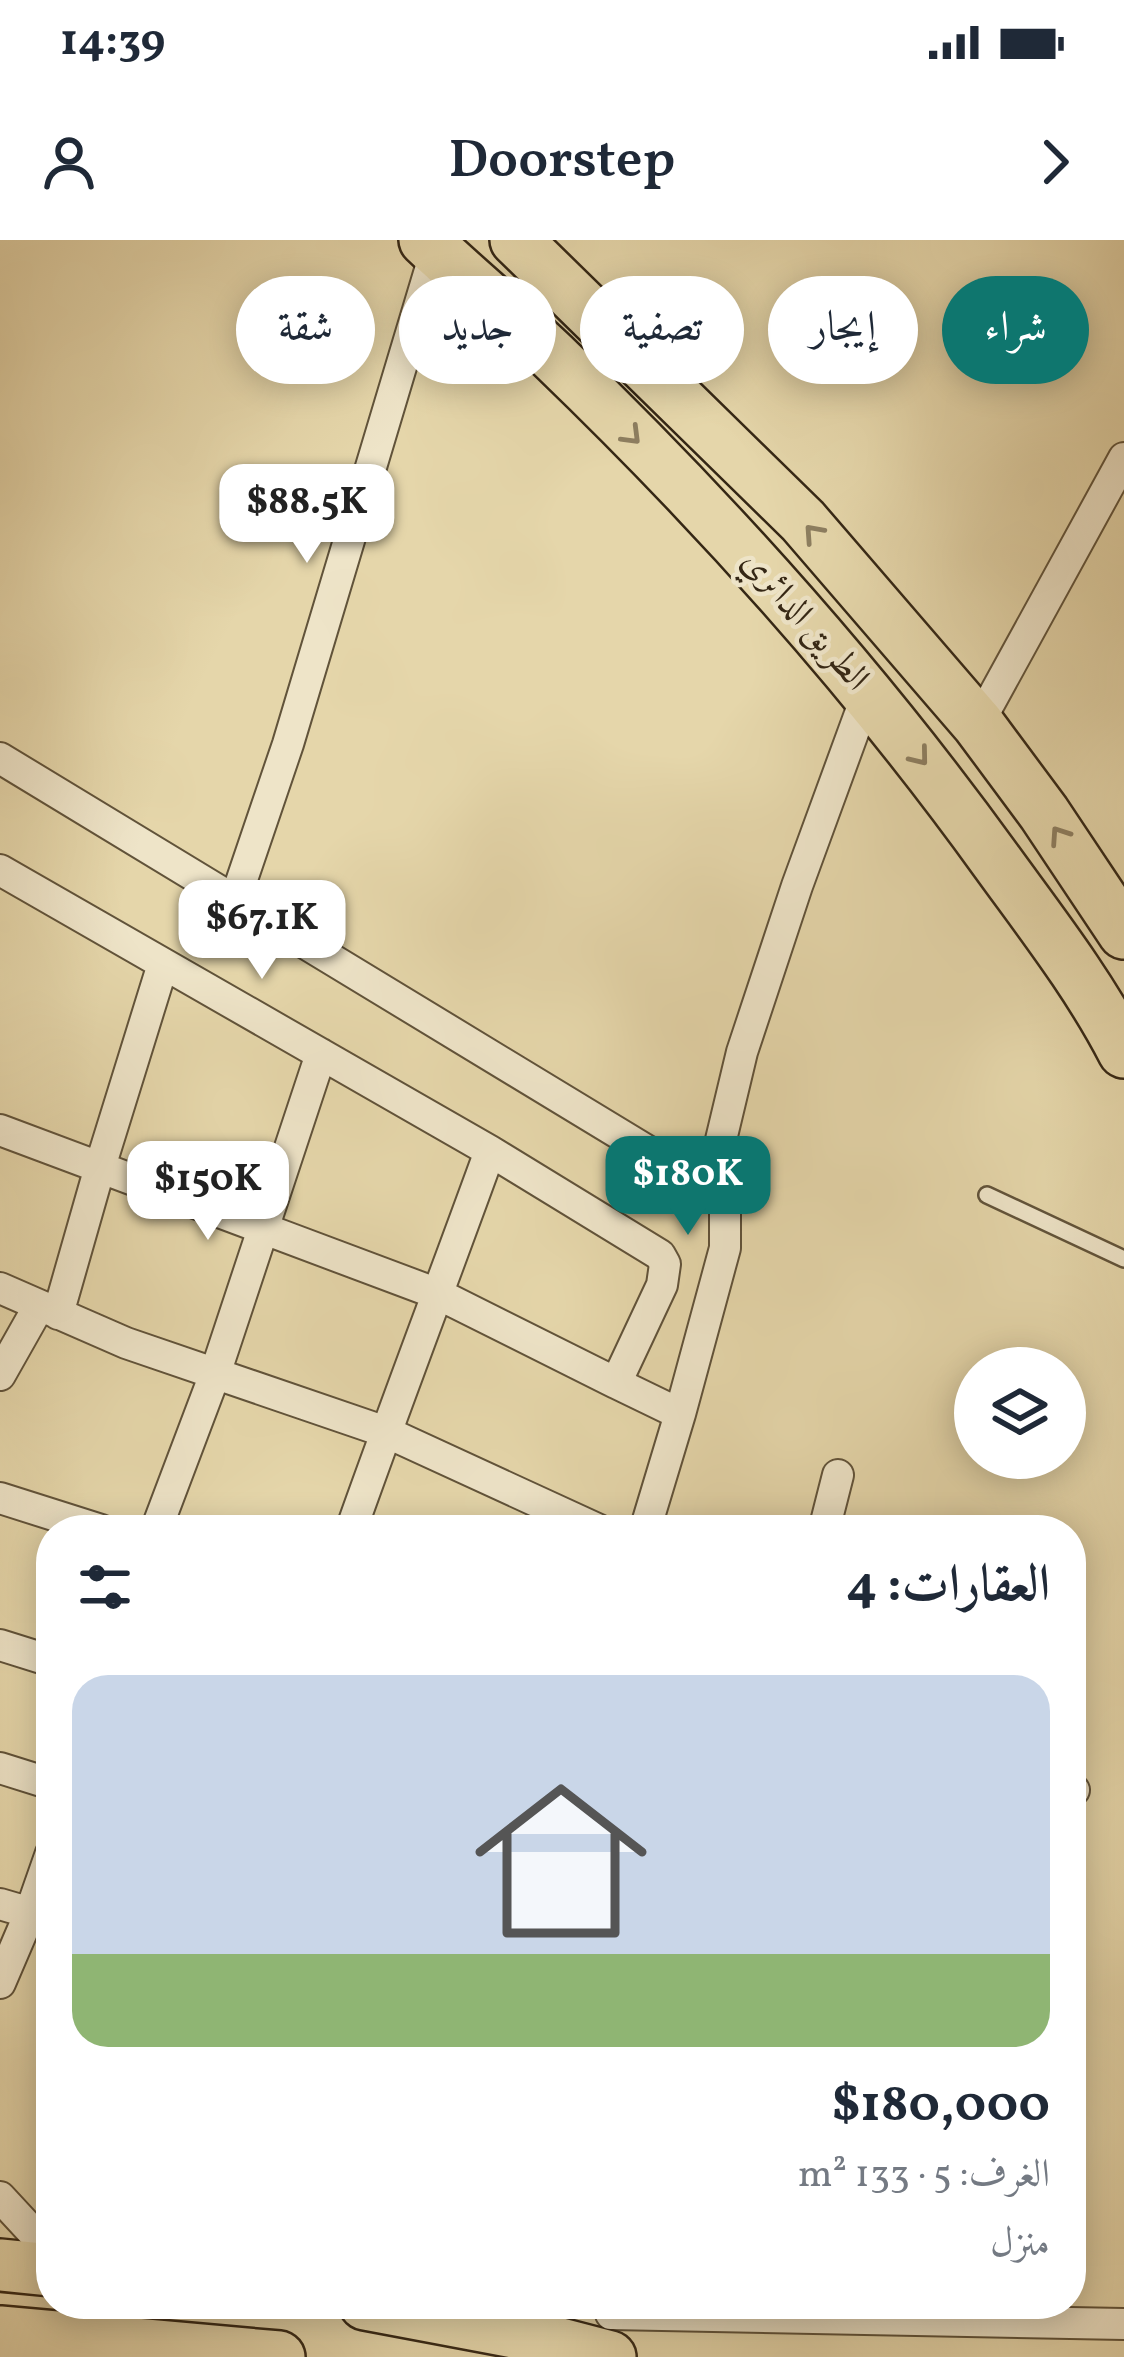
<!DOCTYPE html>
<html lang="ar">
<meta charset="utf-8">
<style>
:root{--surface:#fff;--page:#f6f6f7;--text:#1f2937;--muted:#747a83;--accent:#0f766e}
body{margin:0;font-family:Vollkorn,Amiri,serif;background:var(--page);color:var(--text);direction:rtl;height:100vh;display:flex;flex-direction:column;font-size:45px;white-space:nowrap}
*{box-sizing:border-box;margin:0}
p{font-size:39px;color:var(--muted)}
.icon{flex:none;width:66px;height:66px;fill:none;stroke:currentColor;stroke-width:2;stroke-linecap:round;stroke-linejoin:round}
.map{position:relative;flex:1;overflow:hidden;direction:ltr}
.side{position:absolute;left:36px;top:1275px;width:1050px;height:804px;display:flex;flex-direction:column;background:var(--surface);border-radius:48px;box-shadow:0 6px 30px #0003;direction:rtl}
.side>*{flex:none}
.guide{position:absolute;left:36px;top:36px;width:1053px;height:108px;direction:rtl;display:flex;gap:24px}
.tools{position:absolute;left:954px;top:1107px;display:grid;gap:24px}
.tools a{display:grid;place-items:center;width:132px;height:132px;border-radius:50%;background:var(--surface);box-shadow:0 6px 30px #0003;font-size:60px}
.price{position:absolute;translate:-50% -102px;padding:0 27px;border-radius:24px;background:#fff;color:#222;font-size:39px;line-height:78px;filter:drop-shadow(0 3px 6px #0008)}
.price::after{content:'';position:absolute;left:50%;top:72px;width:36px;height:27px;margin-left:-18px;background:inherit;clip-path:polygon(0 0,100% 0,50% 100%)}
.price.selected{background:var(--accent);color:#fff}
ul{padding:0;list-style:none}
li{display:grid;align-content:center;gap:24px;height:636px;padding:0 36px}
li span{display:grid;place-items:center;height:372px;border-radius:36px;color:#555}
li>.icon{margin-inline-start:auto}
span .icon{width:216px;height:216px;fill:#fffc;stroke-width:1}
li b{font-size:51px}
h2{display:flex;justify-content:space-between;align-items:center;height:144px;padding:0 36px;font-size:51px}
.chip{padding:0 42px;border-radius:54px;background:var(--surface);box-shadow:0 6px 30px #0003;font-size:42px;line-height:108px}
.chip.selected{background:var(--accent);color:#fff}
.status{display:flex;justify-content:space-between;align-items:center;height:84px;padding:0 60px;background:var(--surface);direction:ltr}
.status svg{height:33px;fill:currentColor}
header{display:flex;justify-content:space-between;align-items:center;height:156px;padding:0 36px;background:var(--surface);font-size:54px;font-weight:600}
.map>svg:first-child{display:block}
</style>
<div class="status"><b>14:39</b><svg viewBox="0 0 49 12"><path d="M0 12V9h3v3zM5 12V6h3v6zM10 12V3h3v9zM15 12V0h3v12zM26 1h20v11H26zM47 4h2v5h-2z"/></svg></div>
<header><svg class="icon" aria-label="forward" viewBox="0 0 24 24"><path d="M9 5l7 7-7 7"/></svg>Doorstep<svg class="icon" aria-label="person" viewBox="0 0 24 24"><circle cx="12" cy="8" r="4"/><path d="M4 21q1-7 8-7t8 7"/></svg></header>
<div class="map">
<svg width="1124" height="2117" viewBox="0 0 1124 2117">
<rect width="100%" height="100%" fill="#e5d6aa"/>
<filter id="stains"><feTurbulence type="fractalNoise" baseFrequency=".00167" numOctaves="4"/><feColorMatrix values="0 0 0 0 .2 0 0 0 0 .09 0 0 0 0 .02 0 0 0 .5 -.17"/></filter>
<radialGradient id="worn" r=".72"><stop offset=".6" stop-color="#630" stop-opacity="0"/><stop offset="1" stop-color="#630" stop-opacity=".3"/></radialGradient>
<g fill="none" stroke-linecap="round" stroke-linejoin="round">
<g stroke="#61533a" stroke-width="20">
<path id="service" d="M987 955 1124 1019"/>
</g>
<g stroke="#61533a" stroke-width="34">
<path id="minor" d="M978 484 1124 218
M0 518 725 958
M0 630 490 911
M235 660 288 504 436 10
M0 890 438 1054 616 1143 662 1045 665 1024 660 1015 490 911C444 1038 396 1163 351 1290
M0 1048 126 1103 386 1192 599 1290
M58 1074 100 927 163 724
M0 1135 39 1066
M616 1143 680 1174
M0 1258 101 1290
M156 1290 215 1134 321 814
M645 1290 680 1174 725 1008V958L718 930 720 904 742 812 797 646 868 452
M824 1290 838 1235
M0 1405 51 1421
M0 1528 51 1544
M1071 1549 1074 1550
M0 1664 51 1679
M0 1743 30 1673 51 1613
M0 1957 51 2012
M611 2074 1124 2084"/>
</g>
<g stroke="#352715" stroke-width="56">
<path id="primary" d="M0 2025 51 2030
M365 2064 514 2092 610 2117
M0 2092 279 2117"/>
</g>
<g stroke="#352715" stroke-width="56">
<path id="trunk" d="M425 0C467 40 511 76 553 116 716 273 865 439 997 622 1042 684 1089 744 1124 812
M516 0 803 281 978 484 1044 573 1124 693"/>
</g>
<use href="#service" stroke="#eee4c8" stroke-width="15"/>
<use href="#minor" stroke="#eee4c8" stroke-width="30"/>
<use href="#primary" stroke="#e5d6aa" stroke-width="51"/>
<use href="#trunk" stroke="#e5d6aa" stroke-width="51"/>
</g>
<defs><path id="oneway-chevron" d="M-2-3.5L2.5 0L-2 3.5" fill="none" stroke-width="1.6" stroke-linecap="round" stroke-linejoin="round" transform="scale(3)"/></defs>
<g stroke="#8d7e60">
<use href="#oneway-chevron" transform="translate(632 196) rotate(45)"/>
<use href="#oneway-chevron" transform="translate(813 293) rotate(-132)"/>
<use href="#oneway-chevron" transform="translate(920 517) rotate(51)"/>
<use href="#oneway-chevron" transform="translate(1059 595) rotate(-124)"/>
</g>
<g text-anchor="middle" dominant-baseline="central" stroke-width="9" stroke-linejoin="round" paint-order="stroke">
<g font-size="36" fill="#352715" stroke="#eee4c8">
<text transform="translate(804 381) rotate(49)">الطريق الدائري</text>
</g>
</g>
<rect width="100%" height="100%" filter="url(#stains)"/>
<rect width="100%" height="100%" fill="url(#worn)"/>
</svg>
<div class="tools">
<a><svg class="icon" aria-label="layers" viewBox="0 0 24 24"><path d="M12 4l9 5-9 5-9-5zM3 14l9 5 9-5"/></svg></a>
</div>
<b class="price" style="left:307px;top:326px">$88.5K</b>
<b class="price" style="left:262px;top:742px">$67.1K</b>
<b class="price selected" style="left:688px;top:998px">$180K</b>
<b class="price" style="left:208px;top:1003px">$150K</b>
<div class="guide">
<a class="chip selected">شراء</a>
<a class="chip">إيجار</a>
<a class="chip">تصفية</a>
<a class="chip">جديد</a>
<a class="chip">شقة</a>
</div>
<section class="side">
<h2>العقارات: 4<svg class="icon" aria-label="filters" viewBox="0 0 24 24"><path d="M4 7h16M4 17h16"/><circle cx="9" cy="7" r="2"/><circle cx="15" cy="17" r="2"/></svg></h2>
<ul>
<li><span style="background:linear-gradient(#c9d6e8 75%,#8fb573 0)"><svg class="icon" aria-label="home" viewBox="0 0 24 24"><path d="M3 11l9-7 9 7M6 9v11h12V9"/></svg></span><div><b>$180,000</b><p>الغرف: 5 · 133 m²</p><p>منزل</p></div></li>
</ul>
</section>
</div>
